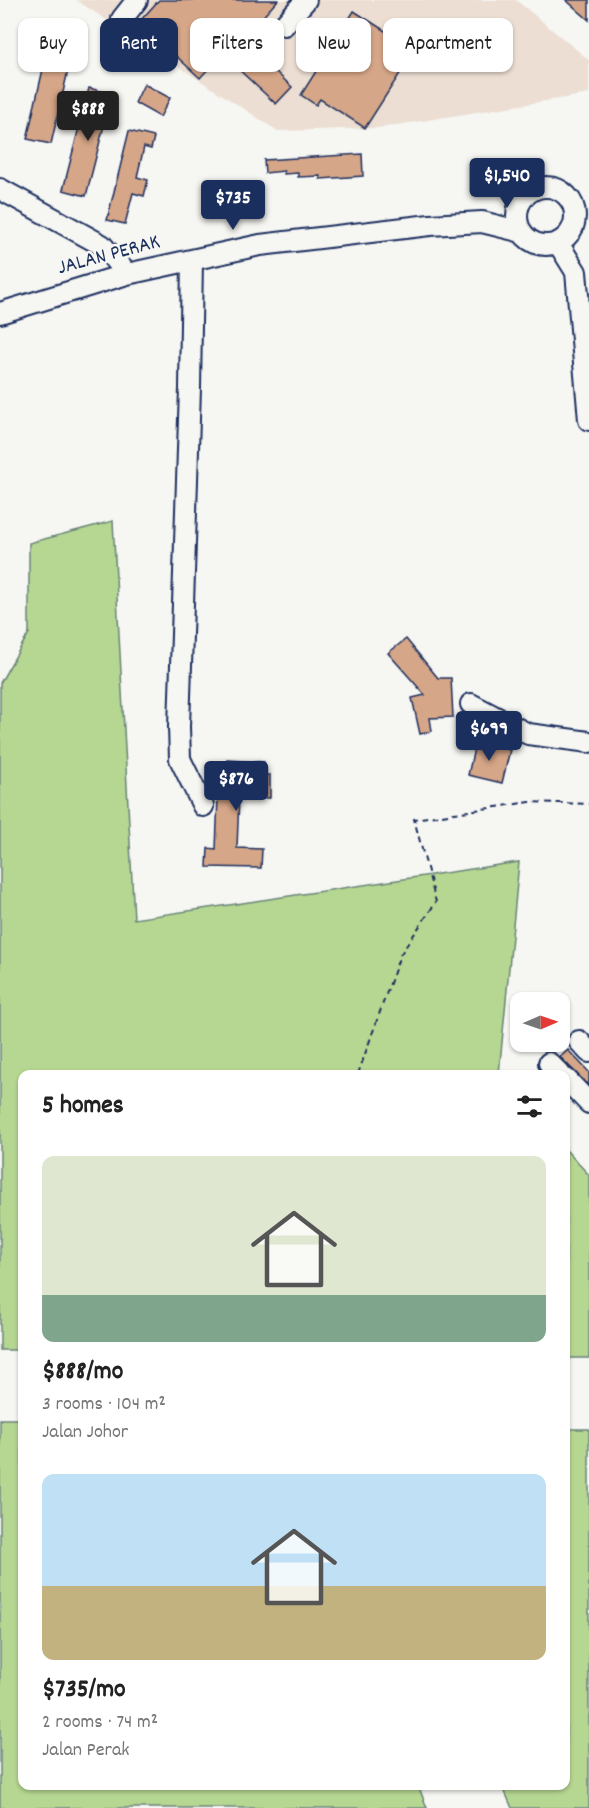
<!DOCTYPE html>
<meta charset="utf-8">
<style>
:root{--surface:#fff;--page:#f6f6f6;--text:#222;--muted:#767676;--accent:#1b2f5e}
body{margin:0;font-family:Dekko,sans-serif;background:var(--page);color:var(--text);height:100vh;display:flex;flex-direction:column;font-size:22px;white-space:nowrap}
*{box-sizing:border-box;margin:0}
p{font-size:20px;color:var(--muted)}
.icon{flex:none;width:33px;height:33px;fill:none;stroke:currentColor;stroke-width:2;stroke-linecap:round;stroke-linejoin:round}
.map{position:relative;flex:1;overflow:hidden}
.panel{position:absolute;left:18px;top:1070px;width:552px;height:720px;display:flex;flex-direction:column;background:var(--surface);border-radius:12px;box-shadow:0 2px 4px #0004}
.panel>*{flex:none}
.banner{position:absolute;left:18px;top:18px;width:554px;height:54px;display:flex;gap:12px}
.needle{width:39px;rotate:88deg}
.tools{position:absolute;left:510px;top:992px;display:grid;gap:12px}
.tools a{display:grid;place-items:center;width:60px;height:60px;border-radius:12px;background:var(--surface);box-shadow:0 2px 4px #0004;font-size:30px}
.price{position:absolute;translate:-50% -51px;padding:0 14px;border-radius:6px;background:var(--accent);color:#fff;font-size:20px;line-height:39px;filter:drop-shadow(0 2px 3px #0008)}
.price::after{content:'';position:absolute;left:50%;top:36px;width:18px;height:14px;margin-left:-9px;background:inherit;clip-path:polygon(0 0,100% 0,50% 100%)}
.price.active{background:#222;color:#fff}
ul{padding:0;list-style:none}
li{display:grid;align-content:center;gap:12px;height:318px;padding:0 24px}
li span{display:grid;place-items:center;height:186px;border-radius:12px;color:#555}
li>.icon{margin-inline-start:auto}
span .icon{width:108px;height:108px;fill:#fffc;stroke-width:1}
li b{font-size:26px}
h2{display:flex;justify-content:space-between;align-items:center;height:72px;padding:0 24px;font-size:26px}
.tag{padding:0 21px;border-radius:12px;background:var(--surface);box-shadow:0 2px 4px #0004;font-size:21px;line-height:54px}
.tag.active{background:var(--accent);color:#fff}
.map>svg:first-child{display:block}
</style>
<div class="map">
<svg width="589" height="1808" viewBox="0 0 589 1808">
<rect width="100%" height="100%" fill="#f6f6f2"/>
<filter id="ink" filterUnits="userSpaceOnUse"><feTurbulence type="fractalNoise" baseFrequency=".0167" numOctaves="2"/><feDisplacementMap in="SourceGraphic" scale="12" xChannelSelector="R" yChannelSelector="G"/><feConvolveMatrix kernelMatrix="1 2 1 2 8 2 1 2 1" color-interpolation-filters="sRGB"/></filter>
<g filter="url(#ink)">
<path fill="#ecded2" d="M76 0H516L589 60V94L378 128 278 131Z"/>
<path fill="#b6d791" stroke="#688378" stroke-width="1.5" d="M113 521 134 919 519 862 499 1074H22V1350H0V683L29 633V543Z
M566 1150 589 1175V1358H566Z
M0 1419H22V1785H418L427 1808H0Z
M566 1429H589V1808H512L502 1785H566Z"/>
<path fill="#d6a688" stroke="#1b2f5e" stroke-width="1.5" d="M159 0H278L242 40 292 87 276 104 222 54 200 78 139 22Z
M566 0H589V20Z
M354 11 415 50 365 128 320 99 316 105 301 95Z
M49 43 73 49 51 144 27 139Z
M144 84 170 98 160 117 135 103Z
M89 88 112 94 86 196 63 190Z
M129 131 154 137 151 149 144 147 137 177 148 180 144 196 133 193 125 224 107 220Z
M362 154 363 176 320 179V176L298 177V173L284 174V171L265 173 264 160Z
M406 639 438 678H451L453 717 430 718 432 731 420 734 412 698 425 695 388 653Z
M476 740 510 750 502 783 468 775Z
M227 760 264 762V775H270V798L239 797 237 848 262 849 261 868 207 867 208 848 216 849 218 796H212L211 794V773L227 774Z
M568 1050 589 1072V1086L560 1057Z"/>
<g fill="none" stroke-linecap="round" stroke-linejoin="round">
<g stroke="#1b2f5e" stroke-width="24">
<path id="minor" d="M122 19 137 0
M284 25 306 0
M517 216a29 29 0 1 1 58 0a29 29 0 1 1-58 0Z
M0 189 102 245 127 274
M558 243 576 272 589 420
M192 260 190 388 179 727 180 759 203 806
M0 313 127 274 260 245 430 225 482 222 522 232
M471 704 528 734 589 742
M579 1041 589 1052
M549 1063 560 1074
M566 1079 589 1103"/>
</g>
<path stroke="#1b2f5e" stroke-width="2" stroke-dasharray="6 4.5" stroke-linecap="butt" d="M358 1074 400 955 436 902 414 819 530 802 589 804"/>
<use href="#minor" stroke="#f6f6f2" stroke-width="20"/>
</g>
</g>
<g text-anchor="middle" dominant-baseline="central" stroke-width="5" stroke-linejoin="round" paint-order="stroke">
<g font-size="21" fill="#1b2f5e" stroke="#f6f6f2">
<text transform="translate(109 256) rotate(-15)">JALAN PERAK</text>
</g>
</g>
</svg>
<div class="tools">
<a><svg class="needle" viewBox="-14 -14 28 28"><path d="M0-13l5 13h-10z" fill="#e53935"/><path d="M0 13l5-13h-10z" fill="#767676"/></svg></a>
</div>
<b class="price active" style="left:88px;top:142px">$888</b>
<b class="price" style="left:507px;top:209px">$1,540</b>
<b class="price" style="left:233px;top:231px">$735</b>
<b class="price" style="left:489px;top:762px">$699</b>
<b class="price" style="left:236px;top:812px">$876</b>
<div class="banner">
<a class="tag">Buy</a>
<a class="tag active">Rent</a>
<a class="tag">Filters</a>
<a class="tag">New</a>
<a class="tag">Apartment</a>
</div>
<section class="panel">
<h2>5 homes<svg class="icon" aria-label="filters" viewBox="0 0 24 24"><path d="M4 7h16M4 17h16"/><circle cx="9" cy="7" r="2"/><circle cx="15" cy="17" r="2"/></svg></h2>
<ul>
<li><span style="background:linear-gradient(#dfe7d0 75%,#7fa58c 0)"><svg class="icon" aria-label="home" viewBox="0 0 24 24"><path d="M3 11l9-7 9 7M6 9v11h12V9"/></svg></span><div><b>$888/mo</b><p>3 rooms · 104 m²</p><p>Jalan Johor</p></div></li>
<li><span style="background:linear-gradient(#bfe0f5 60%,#c2b280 0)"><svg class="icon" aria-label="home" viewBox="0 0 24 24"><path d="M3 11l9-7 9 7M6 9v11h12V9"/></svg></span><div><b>$735/mo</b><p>2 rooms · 74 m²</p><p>Jalan Perak</p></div></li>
</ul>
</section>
</div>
